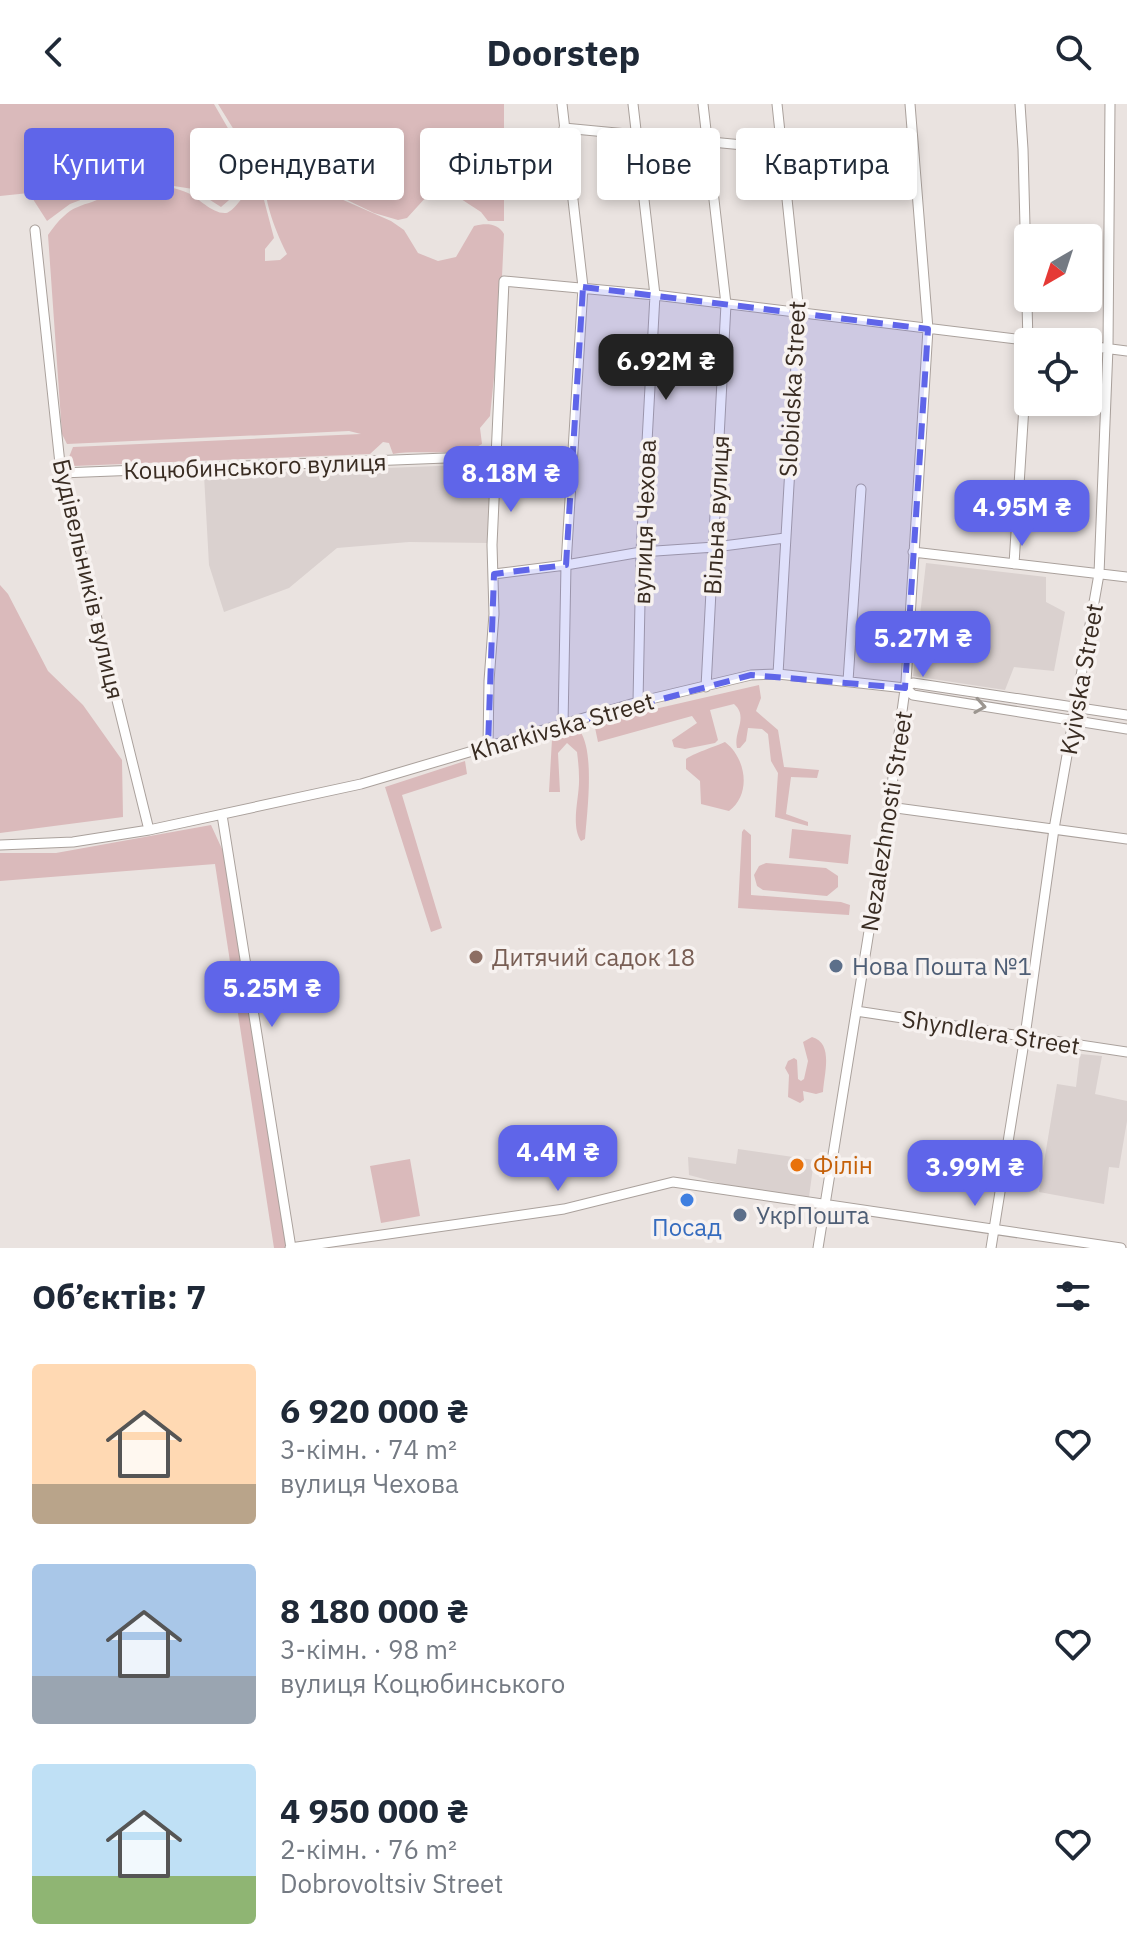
<!DOCTYPE html>
<html lang="uk">
<meta charset="utf-8">
<style>
:root{--surface:#fff;--page:#f6f6f7;--text:#1f2937;--muted:#747a83;--accent:#5f65e9}
body{margin:0;font-family:"IBM Plex Sans",sans-serif;background:var(--page);color:var(--text);height:100vh;display:flex;flex-direction:column;font-size:30px;white-space:nowrap}
*{box-sizing:border-box;margin:0}
p{font-size:26px;color:var(--muted)}
.icon{flex:none;width:44px;height:44px;fill:none;stroke:currentColor;stroke-width:2;stroke-linecap:round;stroke-linejoin:round}
.map{position:relative;height:1144px;overflow:hidden}
.details{display:flex;flex-direction:column;background:var(--surface);flex:1}
.details>*{flex:none}
.guide{position:absolute;left:24px;top:24px;width:1080px;height:72px;display:flex;gap:16px}
.needle{width:52px;rotate:219deg}
.controls{position:absolute;left:1014px;top:120px;display:grid;gap:16px}
.controls a{display:grid;place-items:center;width:88px;height:88px;border-radius:8px;background:var(--surface);box-shadow:0 4px 12px #0003;font-size:40px}
.price{position:absolute;translate:-50% -68px;padding:0 18px;border-radius:16px;background:var(--accent);color:#fff;font-size:26px;line-height:52px;filter:drop-shadow(0 2px 4px #0008)}
.price::after{content:'';position:absolute;left:50%;top:48px;width:24px;height:18px;margin-left:-12px;background:inherit;clip-path:polygon(0 0,100% 0,50% 100%)}
.price.selected{background:#222;color:#fff}
ul{padding:0;list-style:none}
li{display:flex;align-items:center;gap:24px;height:200px;padding:0 32px}
li span{display:grid;place-items:center;flex:none;width:224px;height:160px;border-radius:8px;color:#555}
li>.icon{margin-inline-start:auto}
span .icon{width:96px;height:96px;fill:#fffc;stroke-width:1}
li b{font-size:34px}
h2{display:flex;justify-content:space-between;align-items:center;height:96px;padding:0 32px;font-size:34px}
.pill{padding:0 28px;border-radius:8px;background:var(--surface);box-shadow:0 4px 12px #0003;font-size:28px;line-height:72px}
.pill.selected{background:var(--accent);color:#fff}
header{display:flex;justify-content:space-between;align-items:center;height:104px;padding:0 32px;background:var(--surface);font-size:36px;font-weight:700}
.map>svg:first-child{display:block}
</style>
<header><svg class="icon" aria-label="back" viewBox="0 0 24 24"><path d="M15 5l-7 7 7 7"/></svg>Doorstep<svg class="icon" aria-label="search" viewBox="0 0 24 24"><circle cx="10" cy="10" r="6"/><path d="M15 15l6 6"/></svg></header>
<div class="map">
<svg width="1127" height="1144" viewBox="0 0 1127 1144">
<rect width="100%" height="100%" fill="#eae3e0"/>
<path fill="#dad1cf" d="M491 360 489 439 409 438 337 444 289 484 224 508 209 461 204 371Z
M926 459 1046 473V498L1065 508 1054 567 1014 563 1005 586 913 572Z
M1080 950 1102 952 1095 990 1127 997V1017L1119 1064 1109 1063 1104 1100 1039 1088 1057 980 1076 983Z
M738 1045 814 1056 809 1093 730 1082 689 1071 688 1053 736 1060Z"/>
<path fill="#dababb" d="M0 0H214L244 52 262 74 254 82 244 83 221 103 193 85 148 78 109 85 70 100 47 117 29 89 0 92Z
M218 0H504V117H488L481 108 438 80 407 114 398 116 374 109 343 94 311 90 255 60Z
M273 70 312 92 341 95 391 117 404 126 418 149 438 157 456 153 474 122C486 119 498 119 504 130L500 215 490 312 480 324 482 340C460 354 420 345 393 350L389 339 383 338 370 350 74 362 69 353 73 343 361 330 349 327 67 340 62 330 48 131C53 124 58 117 64 112 72 104 82 101 92 98 124 85 154 74 188 89 199 94 212 110 226 109 233 108 242 93 248 88L264 96 274 134 265 145V157L280 156 287 150C277 131 260 90 267 71Z
M0 481 8 490 48 567 83 601 122 656 123 713 0 729Z
M759 581 761 594 756 607 778 626 784 663 819 666 817 674 791 673 786 710 808 718V722L775 713 778 669 771 657 768 630 762 625 748 624 746 637 740 644H737C733 628 749 613 734 600L710 606 718 636 715 639 685 645 674 643 672 636 697 619 692 612 598 638 594 619Z
M580 627C595 649 587 708 585 735L581 737C570 720 580 693 579 673 579 665 578 656 577 648L567 639 558 649 560 688H549L552 635Z
M725 638C746 654 752 690 729 707L701 700 700 677 686 665V655C692 650 716 642 725 638Z
M465 657 467 670 402 691 442 824 431 828 385 683Z
M211 721 228 758 291 1144H274L215 760 0 777V749H56Z
M744 725 751 731V791L841 798 850 801 849 811 738 804 742 728Z
M792 725 851 731 848 760 789 754Z
M766 759 826 764 838 772V783L827 792 763 786 757 782 754 771 759 762Z
M812 933C834 939 824 970 823 988L816 990 803 987 804 996 800 999 788 993 789 971 785 964 788 957 794 954 797 956 798 975 801 977 804 975 808 957 803 938Z
M410 1055 420 1112 381 1119 370 1062Z"/>
<g fill="none" stroke-linecap="round" stroke-linejoin="round">
<g stroke="#aaa19c" stroke-width="11">
<path id="minor" d="M562 0 583 183 566 461 563 621
M633 0 655 191 641 448 638 598
M703 0 726 200 706 583
M777 0 799 209 778 570
M1020 0 1023 45 1028 238
M564 24 784 45
M35 126 61 369 149 726
M1088 242 1127 247
M61 369 497 352
M913 448 1127 473
M1014 460 1028 239
M494 470 566 461 641 448 715 443 785 434
M848 577 861 385
M905 584 913 591 1127 625
M488 642 489 577 494 510 492 441 504 177 655 191 1040 238
M889 703 1127 735
M222 711 291 1144
M0 741 73 738 149 726 361 680 638 598 751 571 778 570 905 584 913 579 1127 611
M856 907 1127 948
M290 1144 564 1105 673 1078 1121 1144
M818 1144 889 703 906 578 928 225 910 0
M991 1144 1025 932 1054 725 1099 470 1108 243 1110 0"/>
</g>
<use href="#minor" stroke="#fff" stroke-width="9"/>
</g>
<defs><path id="oneway-chevron" d="M-2-3.5L2.5 0L-2 3.5" fill="none" stroke-width="1.6" stroke-linecap="round" stroke-linejoin="round" transform="scale(2)"/></defs>
<use stroke="#9c9690" href="#oneway-chevron" transform="translate(980 602) rotate(9)"/>
<path fill="#5f65e9" fill-opacity="0.2" stroke="#5f65e9" stroke-width="6" stroke-dasharray="16 10" stroke-linejoin="round" d="M583 183 928 225 905 584 751 571 488 642 494 470 566 461Z"/>
<circle fill="#8d6e63" stroke="#f7f2f0" stroke-width="3" cx="476" cy="853" r="8"/>
<g fill="#5c6f8a" stroke="#f7f2f0" stroke-width="3">
<circle cx="836" cy="862" r="8"/>
<circle cx="740" cy="1111" r="8"/>
</g>
<circle fill="#e8710a" stroke="#f7f2f0" stroke-width="3" cx="797" cy="1061" r="8"/>
<circle fill="#3f7fe0" stroke="#f7f2f0" stroke-width="3" cx="687" cy="1096" r="8"/>
<g text-anchor="middle" dominant-baseline="central" stroke-width="7" stroke-linejoin="round" paint-order="stroke">
<g font-size="24" fill="#392c22" stroke="#f7f2f0">
<text transform="translate(792 285) rotate(-87)">Slobidska Street</text>
<text transform="translate(255 362) rotate(-2)">Коцюбинського вулиця</text>
<text transform="translate(716 411) rotate(-87)">Вільна вулиця</text>
<text transform="translate(644 418) rotate(-88)">вулиця Чехова</text>
<text transform="translate(89 475) rotate(77)">Будівельників вулиця</text>
<text transform="translate(1081 575) rotate(-80)">Kyivska Street</text>
<text transform="translate(562 622) rotate(-16)">Kharkivska Street</text>
<text transform="translate(886 717) rotate(-81)">Nezalezhnosti Street</text>
<text transform="translate(991 928) rotate(9)">Shyndlera Street</text>
</g>
<g font-size="24" fill="#785e54" stroke="#f7f2f0" text-anchor="start">
<text x="492" y="853">Дитячий садок 18</text>
</g>
<g font-size="24" fill="#4e5e75" stroke="#f7f2f0" text-anchor="start">
<text x="852" y="862">Нова Пошта №1</text>
<text x="756" y="1111">УкрПошта</text>
</g>
<g font-size="24" fill="#c56008" stroke="#f7f2f0" text-anchor="start">
<text x="813" y="1061">Філін</text>
</g>
<g font-size="24" fill="#366cbe" stroke="#f7f2f0">
<text x="687" y="1123">Посад</text>
</g>
</g>
</svg>
<div class="controls">
<a><svg class="needle" viewBox="-14 -14 28 28"><path d="M0-13l5 13h-10z" fill="#e53935"/><path d="M0 13l5-13h-10z" fill="#747a83"/></svg></a>
<a><svg class="icon" aria-label="locate" viewBox="0 0 24 24"><circle cx="12" cy="12" r="6"/><path d="M12 2v4M12 18v4M2 12h4M18 12h4"/></svg></a>
</div>
<b class="price selected" style="left:666px;top:298px">6.92M ₴</b>
<b class="price" style="left:511px;top:410px">8.18M ₴</b>
<b class="price" style="left:1022px;top:444px">4.95M ₴</b>
<b class="price" style="left:923px;top:575px">5.27M ₴</b>
<b class="price" style="left:272px;top:925px">5.25M ₴</b>
<b class="price" style="left:558px;top:1089px">4.4M ₴</b>
<b class="price" style="left:975px;top:1104px">3.99M ₴</b>
<div class="guide">
<a class="pill selected">Купити</a>
<a class="pill">Орендувати</a>
<a class="pill">Фільтри</a>
<a class="pill">Нове</a>
<a class="pill">Квартира</a>
</div>
</div>
<section class="details">
<h2>Об’єктів: 7<svg class="icon" aria-label="filters" viewBox="0 0 24 24"><path d="M4 7h16M4 17h16"/><circle cx="9" cy="7" r="2"/><circle cx="15" cy="17" r="2"/></svg></h2>
<ul>
<li><span style="background:linear-gradient(#ffd9b3 75%,#b9a48a 0)"><svg class="icon" aria-label="home" viewBox="0 0 24 24"><path d="M3 11l9-7 9 7M6 9v11h12V9"/></svg></span><div><b>6 920 000 ₴</b><p>3-кімн. · 74 m²</p><p>вулиця Чехова</p></div><svg class="icon" aria-label="heart" viewBox="0 0 24 24"><path d="M12 20l-8-8c-3-5 5-10 8-4 3-6 11-1 8 4z"/></svg></li>
<li><span style="background:linear-gradient(#a9c7e8 70%,#9aa5b1 0)"><svg class="icon" aria-label="home" viewBox="0 0 24 24"><path d="M3 11l9-7 9 7M6 9v11h12V9"/></svg></span><div><b>8 180 000 ₴</b><p>3-кімн. · 98 m²</p><p>вулиця Коцюбинського</p></div><svg class="icon" aria-label="heart" viewBox="0 0 24 24"><path d="M12 20l-8-8c-3-5 5-10 8-4 3-6 11-1 8 4z"/></svg></li>
<li><span style="background:linear-gradient(#bfe0f5 70%,#8fb573 0)"><svg class="icon" aria-label="home" viewBox="0 0 24 24"><path d="M3 11l9-7 9 7M6 9v11h12V9"/></svg></span><div><b>4 950 000 ₴</b><p>2-кімн. · 76 m²</p><p>Dobrovoltsiv Street</p></div><svg class="icon" aria-label="heart" viewBox="0 0 24 24"><path d="M12 20l-8-8c-3-5 5-10 8-4 3-6 11-1 8 4z"/></svg></li>
</ul>
</section>
